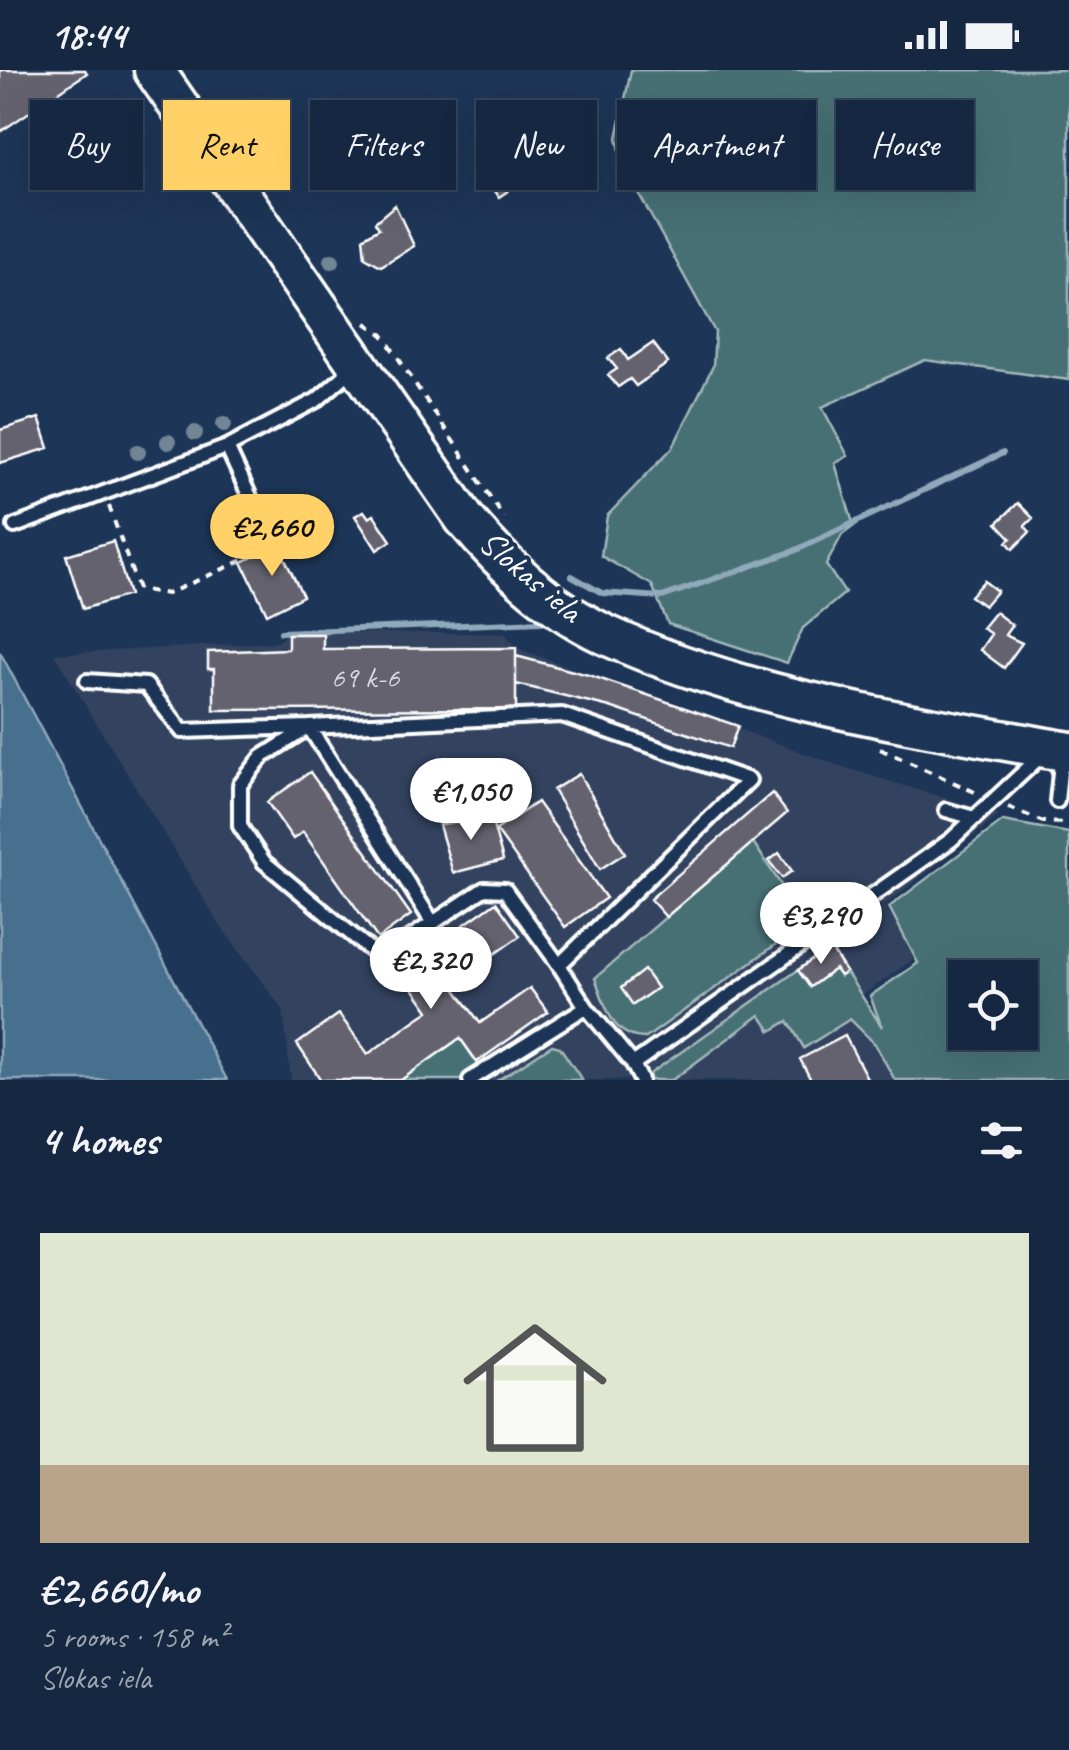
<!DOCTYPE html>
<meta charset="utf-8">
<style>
:root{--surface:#162841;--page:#1f3048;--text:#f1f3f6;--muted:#9ea6b1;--line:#35445a;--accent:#ffd166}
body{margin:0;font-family:Caveat,sans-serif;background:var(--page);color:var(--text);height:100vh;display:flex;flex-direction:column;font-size:38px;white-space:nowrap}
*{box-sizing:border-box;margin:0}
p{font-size:32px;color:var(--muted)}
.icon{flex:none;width:55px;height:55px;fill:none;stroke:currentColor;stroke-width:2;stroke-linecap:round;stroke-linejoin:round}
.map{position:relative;height:1010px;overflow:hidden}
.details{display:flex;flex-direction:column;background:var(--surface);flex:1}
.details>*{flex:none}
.hud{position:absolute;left:30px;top:30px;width:1010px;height:90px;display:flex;gap:20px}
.tools{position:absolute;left:948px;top:890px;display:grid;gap:20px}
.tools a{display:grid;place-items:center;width:90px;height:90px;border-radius:0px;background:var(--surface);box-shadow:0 10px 40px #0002,0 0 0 2px var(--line);font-size:50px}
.price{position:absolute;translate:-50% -85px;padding:0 22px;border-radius:35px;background:#fff;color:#222;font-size:32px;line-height:65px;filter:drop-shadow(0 2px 5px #0008)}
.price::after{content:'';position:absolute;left:50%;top:60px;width:30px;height:22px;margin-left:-15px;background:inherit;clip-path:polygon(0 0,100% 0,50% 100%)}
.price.on{background:var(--accent);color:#111}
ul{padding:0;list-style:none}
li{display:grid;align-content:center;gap:20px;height:530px;padding:0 40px}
li span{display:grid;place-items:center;height:310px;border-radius:0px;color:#555}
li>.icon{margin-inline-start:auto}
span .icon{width:180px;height:180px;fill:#fffc;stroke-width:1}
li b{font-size:42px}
h2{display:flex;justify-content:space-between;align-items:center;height:120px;padding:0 40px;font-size:42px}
.pill{padding:0 35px;border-radius:0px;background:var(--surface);box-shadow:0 10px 40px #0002,0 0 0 2px var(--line);font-size:35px;line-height:90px}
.pill.on{background:var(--accent);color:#111}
.status{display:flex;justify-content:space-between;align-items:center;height:70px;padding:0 50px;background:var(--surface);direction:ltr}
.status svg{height:28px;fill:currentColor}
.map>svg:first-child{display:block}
</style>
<div class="status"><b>18:44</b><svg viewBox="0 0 49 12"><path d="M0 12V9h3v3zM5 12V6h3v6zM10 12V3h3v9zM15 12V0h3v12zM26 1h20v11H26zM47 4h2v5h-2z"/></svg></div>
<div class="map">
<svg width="1069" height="1010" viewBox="0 0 1069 1010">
<rect width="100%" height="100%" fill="#1d3557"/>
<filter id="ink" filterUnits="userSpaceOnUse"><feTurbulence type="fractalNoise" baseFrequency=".01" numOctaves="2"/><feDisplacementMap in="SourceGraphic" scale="20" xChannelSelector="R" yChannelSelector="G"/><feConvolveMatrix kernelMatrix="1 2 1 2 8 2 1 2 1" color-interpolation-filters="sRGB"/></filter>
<g filter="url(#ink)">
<path fill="#32425e" d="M288 563H505L517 578 840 696 1000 745 884 836 918 886 862 926 914 1010H291L283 940 219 854 54 584 277 572Z"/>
<path fill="#477075" stroke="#a3b8ba" stroke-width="2.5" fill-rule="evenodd" d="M631 0H1069V310L925 290 822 337 848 386 835 393 852 450 858 453 842 465 826 495 845 523 803 558 787 593 668 554 652 515 601 486 607 446 673 377 713 296 715 262 624 97 617 68Z
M1003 751 1069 763V1010H895L875 974 850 949 804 978 788 951 771 961 760 945 672 1010H648L651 1003 798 900 810 917 835 899 840 906 846 902 882 957 870 926 918 893 889 837ZM965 908H1020V962H965Z
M753 772 796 838 780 850 788 859 803 849 807 852 646 968C611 968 606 936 595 908Z
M460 968 480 997 461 1010H401Z
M552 975 560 977 582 1010H498Z"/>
<path fill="#466f8e" stroke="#90a9bb" stroke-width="2.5" d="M0 582 227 1010H0Z"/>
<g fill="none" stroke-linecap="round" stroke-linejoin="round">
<path stroke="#90a9bb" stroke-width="6" d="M572 506 602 523 662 527 794 481 1003 383
M281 562 541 552"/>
</g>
<path fill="#64626e" stroke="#fff" stroke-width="2.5" d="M0 0H85L87 3 0 62Z
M357 37 363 45 367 42 376 64 354 80 335 53Z
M500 93 518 114 499 127 486 107V102Z
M395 135 414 176 381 196 365 187 363 168 379 158 375 152Z
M653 273 668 293 636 316 630 309 618 317 608 305 617 299 608 288 621 279 628 290Z
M39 348 49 378 0 393V360Z
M1018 433 1033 448 1025 456 1030 462 1013 479 1007 472 1011 468 997 453Z
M364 441 369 448 374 445 391 471 377 480 355 446Z
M113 471 129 525 83 539 66 485Z
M278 475 303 526 267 544 242 492Z
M984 511 997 521 984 536 970 526Z
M995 542 1012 555 1005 565 1022 573 1004 598 980 580 991 564 982 558Z
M288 564H323V579L516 578V639L214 640V599H208V582L288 579Z
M516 586 592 606 738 656 730 678 610 637 516 614Z
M310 702 411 845 378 869 303 762 293 769 267 732Z
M579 704 625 783 600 799 553 720Z
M772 723 787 743 666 847 650 829Z
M537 732 606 828 565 857 496 760Z
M477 742 479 747 490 745 503 790 453 803 439 755 469 749 468 744Z
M779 783 792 801 782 808 769 791Z
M496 832 520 866 452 914 480 953 530 918 548 942 477 992 460 968 401 1010H321L297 974 339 944 368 984 417 949 429 941 400 900Z
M796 838 803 849 788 860 780 849Z
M830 877 846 902 840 906 835 899 810 917 798 900Z
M644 900 657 918 633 935 621 918Z
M845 966 868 1010H811L800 989Z"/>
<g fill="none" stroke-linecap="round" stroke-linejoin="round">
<g stroke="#fff" stroke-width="20">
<path id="lane" d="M15 456 227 377
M273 477 227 377 317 330 355 297
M87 611 146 615 182 661 309 657 431 850
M562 645 749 710 559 895 505 820 484 819 380 888 264 792 240 756V715L262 687 309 657Z
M1057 731 1062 683
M946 740 974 748
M559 895 586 937 633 994 951 770 1043 684
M633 994 641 1010
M470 1010 586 937"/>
</g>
<g stroke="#fff" stroke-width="45">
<path id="secondary" d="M154 0 464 448C502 494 549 538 604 564 747 630 914 654 1069 682"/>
</g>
<path stroke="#fff" stroke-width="4" stroke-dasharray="8 8" stroke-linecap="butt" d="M366 253 383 265 504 448
M109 436 138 519 167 524 257 484
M880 679 977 723
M1008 737 1043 752 1069 753"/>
<use href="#lane" stroke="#1d3557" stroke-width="12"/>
<use href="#secondary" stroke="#1d3557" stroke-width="38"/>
</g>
<g fill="#718595">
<circle cx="332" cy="191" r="8"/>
<circle cx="224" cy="354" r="8"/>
<circle cx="195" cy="363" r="8"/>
<circle cx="168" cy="372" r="8"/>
<circle cx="138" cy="382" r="8"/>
</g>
</g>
<g text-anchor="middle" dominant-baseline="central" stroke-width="8" stroke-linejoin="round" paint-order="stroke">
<g font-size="30" fill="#d8d8db">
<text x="365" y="607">69 k-6</text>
</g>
<g font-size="35" fill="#fff" stroke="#1d3557">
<text transform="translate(531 506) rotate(40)">Slokas iela</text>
</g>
</g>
</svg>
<div class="tools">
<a><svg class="icon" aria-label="locate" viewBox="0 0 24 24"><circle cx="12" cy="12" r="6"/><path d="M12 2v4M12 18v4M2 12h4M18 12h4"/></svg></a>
</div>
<b class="price on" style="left:272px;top:509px">€2,660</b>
<b class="price" style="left:471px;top:773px">€1,050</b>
<b class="price" style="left:821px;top:897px">€3,290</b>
<b class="price" style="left:431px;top:942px">€2,320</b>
<div class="hud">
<a class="pill">Buy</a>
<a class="pill on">Rent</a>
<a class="pill">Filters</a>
<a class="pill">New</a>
<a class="pill">Apartment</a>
<a class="pill">House</a>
</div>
</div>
<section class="details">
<h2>4 homes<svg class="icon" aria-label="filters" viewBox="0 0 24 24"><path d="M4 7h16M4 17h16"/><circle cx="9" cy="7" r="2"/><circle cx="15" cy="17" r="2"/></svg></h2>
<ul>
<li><span style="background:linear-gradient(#dfe7d0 75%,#b9a48a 0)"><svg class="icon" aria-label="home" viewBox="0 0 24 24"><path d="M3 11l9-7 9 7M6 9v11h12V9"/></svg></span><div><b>€2,660/mo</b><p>5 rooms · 158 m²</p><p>Slokas iela</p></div></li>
</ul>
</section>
